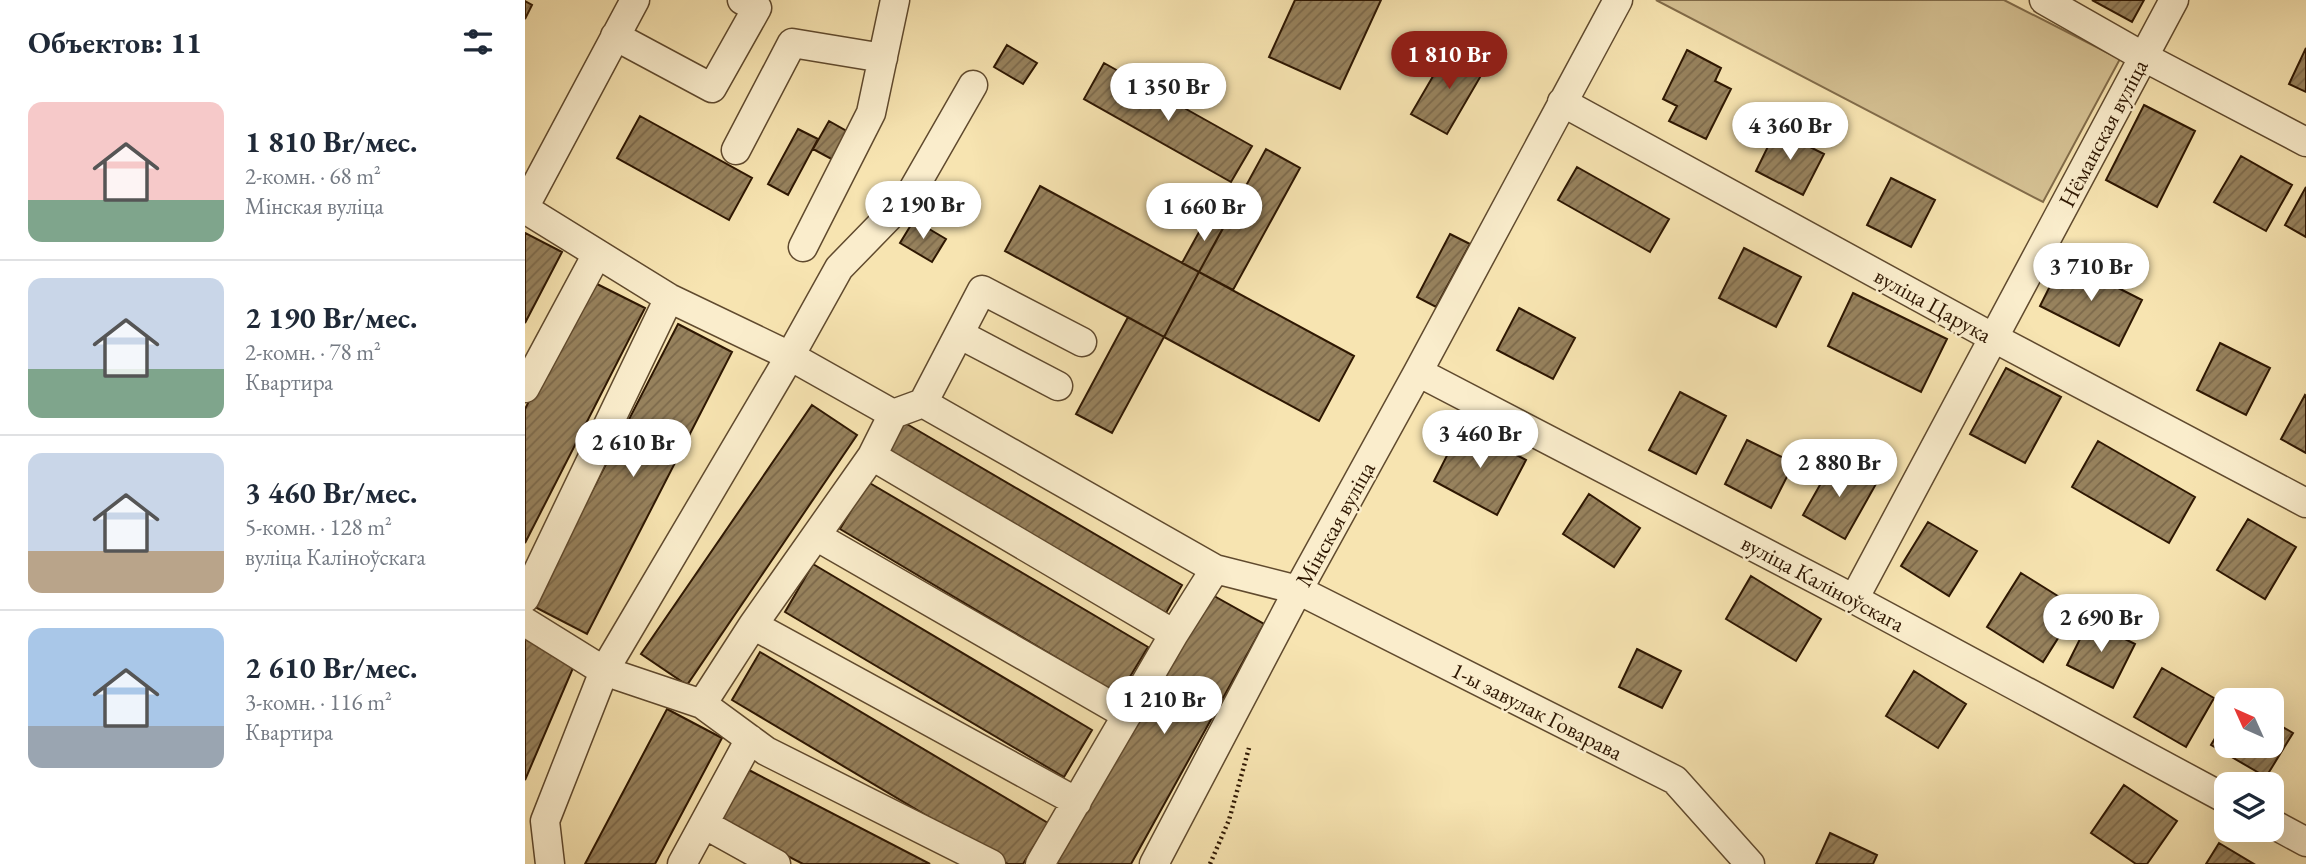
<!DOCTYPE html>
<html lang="ru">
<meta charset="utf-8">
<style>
:root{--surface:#fff;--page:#f6f6f7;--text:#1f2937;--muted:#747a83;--line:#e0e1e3;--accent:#8f2418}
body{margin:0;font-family:"EB Garamond",serif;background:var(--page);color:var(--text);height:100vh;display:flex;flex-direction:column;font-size:26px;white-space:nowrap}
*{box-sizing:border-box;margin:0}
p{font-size:23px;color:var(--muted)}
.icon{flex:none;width:38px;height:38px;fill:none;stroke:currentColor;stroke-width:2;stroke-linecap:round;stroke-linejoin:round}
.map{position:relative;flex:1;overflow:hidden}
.drawer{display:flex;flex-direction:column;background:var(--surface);width:525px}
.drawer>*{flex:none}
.needle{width:46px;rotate:315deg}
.buttons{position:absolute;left:1689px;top:688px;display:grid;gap:14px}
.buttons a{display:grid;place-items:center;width:70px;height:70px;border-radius:14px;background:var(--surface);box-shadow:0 7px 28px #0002;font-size:35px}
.price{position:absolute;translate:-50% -60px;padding:0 16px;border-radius:24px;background:#fff;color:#222;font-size:23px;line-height:46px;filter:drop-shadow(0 2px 4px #0008)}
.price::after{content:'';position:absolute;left:50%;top:42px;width:21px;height:16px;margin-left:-10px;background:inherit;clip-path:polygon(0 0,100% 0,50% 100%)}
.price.selected{background:var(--accent);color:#fff}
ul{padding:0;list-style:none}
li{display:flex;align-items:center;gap:21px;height:175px;padding:0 28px}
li+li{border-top:2px solid var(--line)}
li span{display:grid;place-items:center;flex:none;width:196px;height:140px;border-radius:14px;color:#555}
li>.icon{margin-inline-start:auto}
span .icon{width:84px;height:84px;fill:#fffc;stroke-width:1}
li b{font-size:30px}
h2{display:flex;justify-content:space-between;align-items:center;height:84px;padding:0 28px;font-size:30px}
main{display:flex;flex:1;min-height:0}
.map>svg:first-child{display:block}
</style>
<main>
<section class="drawer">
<h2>Объектов: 11<svg class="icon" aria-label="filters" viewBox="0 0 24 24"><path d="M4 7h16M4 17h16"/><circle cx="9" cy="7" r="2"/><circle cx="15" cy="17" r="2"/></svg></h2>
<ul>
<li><span style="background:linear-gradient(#f6c9c9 70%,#7fa58c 0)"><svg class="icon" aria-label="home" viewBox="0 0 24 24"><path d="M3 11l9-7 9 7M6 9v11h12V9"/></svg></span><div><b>1 810 Br/мес.</b><p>2-комн. · 68 m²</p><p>Мінская вуліца</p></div></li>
<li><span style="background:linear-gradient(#c9d6e8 65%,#7fa58c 0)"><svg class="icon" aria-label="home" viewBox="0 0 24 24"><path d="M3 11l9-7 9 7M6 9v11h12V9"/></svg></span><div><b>2 190 Br/мес.</b><p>2-комн. · 78 m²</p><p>Квартира</p></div></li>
<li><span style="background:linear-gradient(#c9d6e8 70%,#b9a48a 0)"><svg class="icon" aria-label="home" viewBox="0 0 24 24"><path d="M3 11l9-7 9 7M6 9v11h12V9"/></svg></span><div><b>3 460 Br/мес.</b><p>5-комн. · 128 m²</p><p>вуліца Каліноўскага</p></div></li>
<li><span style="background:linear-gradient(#a9c7e8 70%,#9aa5b1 0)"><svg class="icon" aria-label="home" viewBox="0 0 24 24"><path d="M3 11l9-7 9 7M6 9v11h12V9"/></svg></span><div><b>2 610 Br/мес.</b><p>3-комн. · 116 m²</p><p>Квартира</p></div></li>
</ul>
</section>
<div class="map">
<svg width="1781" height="864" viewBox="0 0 1781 864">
<defs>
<pattern id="building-hatch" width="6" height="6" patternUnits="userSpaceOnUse" patternTransform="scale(1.75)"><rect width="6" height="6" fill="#97825d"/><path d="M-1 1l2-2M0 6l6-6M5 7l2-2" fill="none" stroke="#7c694b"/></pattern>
</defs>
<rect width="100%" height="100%" fill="#f7e4b1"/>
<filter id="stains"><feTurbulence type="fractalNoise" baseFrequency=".00286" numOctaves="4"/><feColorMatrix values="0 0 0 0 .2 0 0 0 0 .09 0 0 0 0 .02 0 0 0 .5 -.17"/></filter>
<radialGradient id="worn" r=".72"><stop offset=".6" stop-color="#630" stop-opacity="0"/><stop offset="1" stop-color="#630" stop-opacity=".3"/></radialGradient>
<path fill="#d5c193" stroke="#826c4a" stroke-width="2" d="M1131 0H1479L1595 59 1518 202Z"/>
<path fill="url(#building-hatch)" stroke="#2e1702" stroke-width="2" d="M770 0H856L815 89 744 57Z
M1567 0H1619L1607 22Z
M0 1 7 5 0 19Z
M482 45 512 63 498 84 469 67Z
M925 47 961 67 922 134 886 114Z
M1781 48V92L1764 84Z
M1162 50 1196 68 1190 81 1206 89 1181 139 1144 121 1152 106 1138 99Z
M579 63 727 146 706 182 559 99Z
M1619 105 1670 131 1632 207 1581 180Z
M115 116 227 178 204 220 92 158Z
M304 121 325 133 310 161 288 149Z
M273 129 293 139 263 195 243 184Z
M1251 130 1299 154 1278 195 1231 171Z
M741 149 775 168 708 290 674 272Z
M1716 156 1767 185 1741 231 1689 202Z
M1052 167 1144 219 1125 252 1033 200Z
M1366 178 1410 200 1386 247 1342 225Z
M515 186 674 272 639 337 480 251Z
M1781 187V237L1760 225Z
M684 214 701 223 674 272 657 263Z
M389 220 421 239 407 262 375 243Z
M0 233 37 252 0 323Z
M925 234 945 244 911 307 892 297Z
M1219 248 1276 277 1251 327 1194 298Z
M1538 260 1617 300 1594 346 1515 306Z
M674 272 829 356 794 421 639 337Z
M66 281 120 308 0 543V409Z
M1328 293 1422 339 1396 392 1303 346Z
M994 308 1050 338 1028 379 972 350Z
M603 317 639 337 587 433 551 414Z
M153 324 207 352 62 634 8 606Z
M1695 343 1745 368 1721 415 1672 390Z
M1481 368 1536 397 1500 463 1445 434Z
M1155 392 1201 416 1171 474 1124 450Z
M1780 395 1781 396V453L1756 439Z
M287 405 332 435 162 685 116 654Z
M375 420 657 585 641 613 359 448Z
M937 426 1001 460 972 515 909 481Z
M1222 440 1269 463 1246 508 1200 484Z
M1573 441 1670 497 1644 543 1547 487Z
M1309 460 1351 484 1320 539 1278 515Z
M343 482 623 647 594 695 315 529Z
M1064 494 1115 528 1089 567 1038 534Z
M1723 519 1771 547 1740 599 1692 570Z
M1403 522 1452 551 1424 596 1376 566Z
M288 564 567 730 539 777 260 612Z
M1496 573 1552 608 1518 662 1462 627Z
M1226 576 1296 619 1271 661 1201 619Z
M682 592 739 624 606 864H531Z
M1564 621 1610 644 1588 688 1542 665Z
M0 639 51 661 0 780Z
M1112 649 1156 671 1137 708 1094 687Z
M235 652 523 823 498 864H483L207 700Z
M1637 668 1689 698 1661 747 1609 717Z
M1389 671 1441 704 1413 748 1361 716Z
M142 709 197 738 130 864H60Z
M1701 720V746H1746V720L1768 733 1741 777 1686 745Z
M222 769 405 864H278L195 821Z
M1599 785 1652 821 1622 864H1611L1566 833Z
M1305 833 1352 855 1348 864H1291Z
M1694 843 1729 864H1681Z"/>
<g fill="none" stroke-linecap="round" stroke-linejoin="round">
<g stroke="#604a2e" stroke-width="31">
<path id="minor" d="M1519 0 1619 57 1781 142
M90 36 187 88 232 8 217 0
M1037 102 1469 338 1781 503
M211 150 267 43 358 58
M0 206 110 0
M0 209 144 298 265 356 368 414
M278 247 346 113 370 0
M434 334 533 386
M893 372 1329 599 1701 799
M0 388 72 254
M398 403 690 569 773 590 1150 780 1225 864
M347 456 649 634
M291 536 602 715
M0 598 144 298
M1329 599 1649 0
M0 622 79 671 177 704 241 751 466 864
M228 625 552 802
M177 704 228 625 347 456 368 414 398 403 457 290 557 342
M1746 823 1781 842
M179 824 251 864
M25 864 20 821 79 671 265 356 314 268 385 195 448 85
M157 864 225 739
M515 864 649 634 690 569
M629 864 773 590 893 372 1093 0"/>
</g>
<path stroke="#2e1702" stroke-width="4.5" stroke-dasharray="2 3.5" stroke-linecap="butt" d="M685 864 704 820 724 748"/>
<use href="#minor" stroke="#faedcc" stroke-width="28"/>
</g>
<g text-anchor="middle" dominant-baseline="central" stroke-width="5" stroke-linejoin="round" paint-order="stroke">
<g font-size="23" fill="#2e1702" stroke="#faedcc">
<text transform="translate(1578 133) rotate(-62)">Нёманская вуліца</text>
<text transform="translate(1408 305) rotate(29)">вуліца Царука</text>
<text transform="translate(810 524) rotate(-61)">Мінская вуліца</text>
<text transform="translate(1298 583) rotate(28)">вуліца Каліноўскага</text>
<text transform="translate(1012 711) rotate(27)">1-ы завулак Говарава</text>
</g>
</g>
<rect width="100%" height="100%" filter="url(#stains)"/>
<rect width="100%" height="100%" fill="url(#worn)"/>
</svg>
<div class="buttons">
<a><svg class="needle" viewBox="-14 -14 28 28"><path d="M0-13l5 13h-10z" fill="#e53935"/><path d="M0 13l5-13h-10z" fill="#747a83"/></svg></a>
<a><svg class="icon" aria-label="layers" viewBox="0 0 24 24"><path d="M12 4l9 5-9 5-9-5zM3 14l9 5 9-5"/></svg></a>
</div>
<b class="price selected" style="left:924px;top:91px">1 810 Br</b>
<b class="price" style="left:643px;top:123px">1 350 Br</b>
<b class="price" style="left:1265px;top:162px">4 360 Br</b>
<b class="price" style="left:398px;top:241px">2 190 Br</b>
<b class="price" style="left:679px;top:243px">1 660 Br</b>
<b class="price" style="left:1566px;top:303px">3 710 Br</b>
<b class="price" style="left:955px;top:470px">3 460 Br</b>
<b class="price" style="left:108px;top:479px">2 610 Br</b>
<b class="price" style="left:1314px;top:499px">2 880 Br</b>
<b class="price" style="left:1576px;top:654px">2 690 Br</b>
<b class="price" style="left:639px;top:736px">1 210 Br</b>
</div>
</main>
